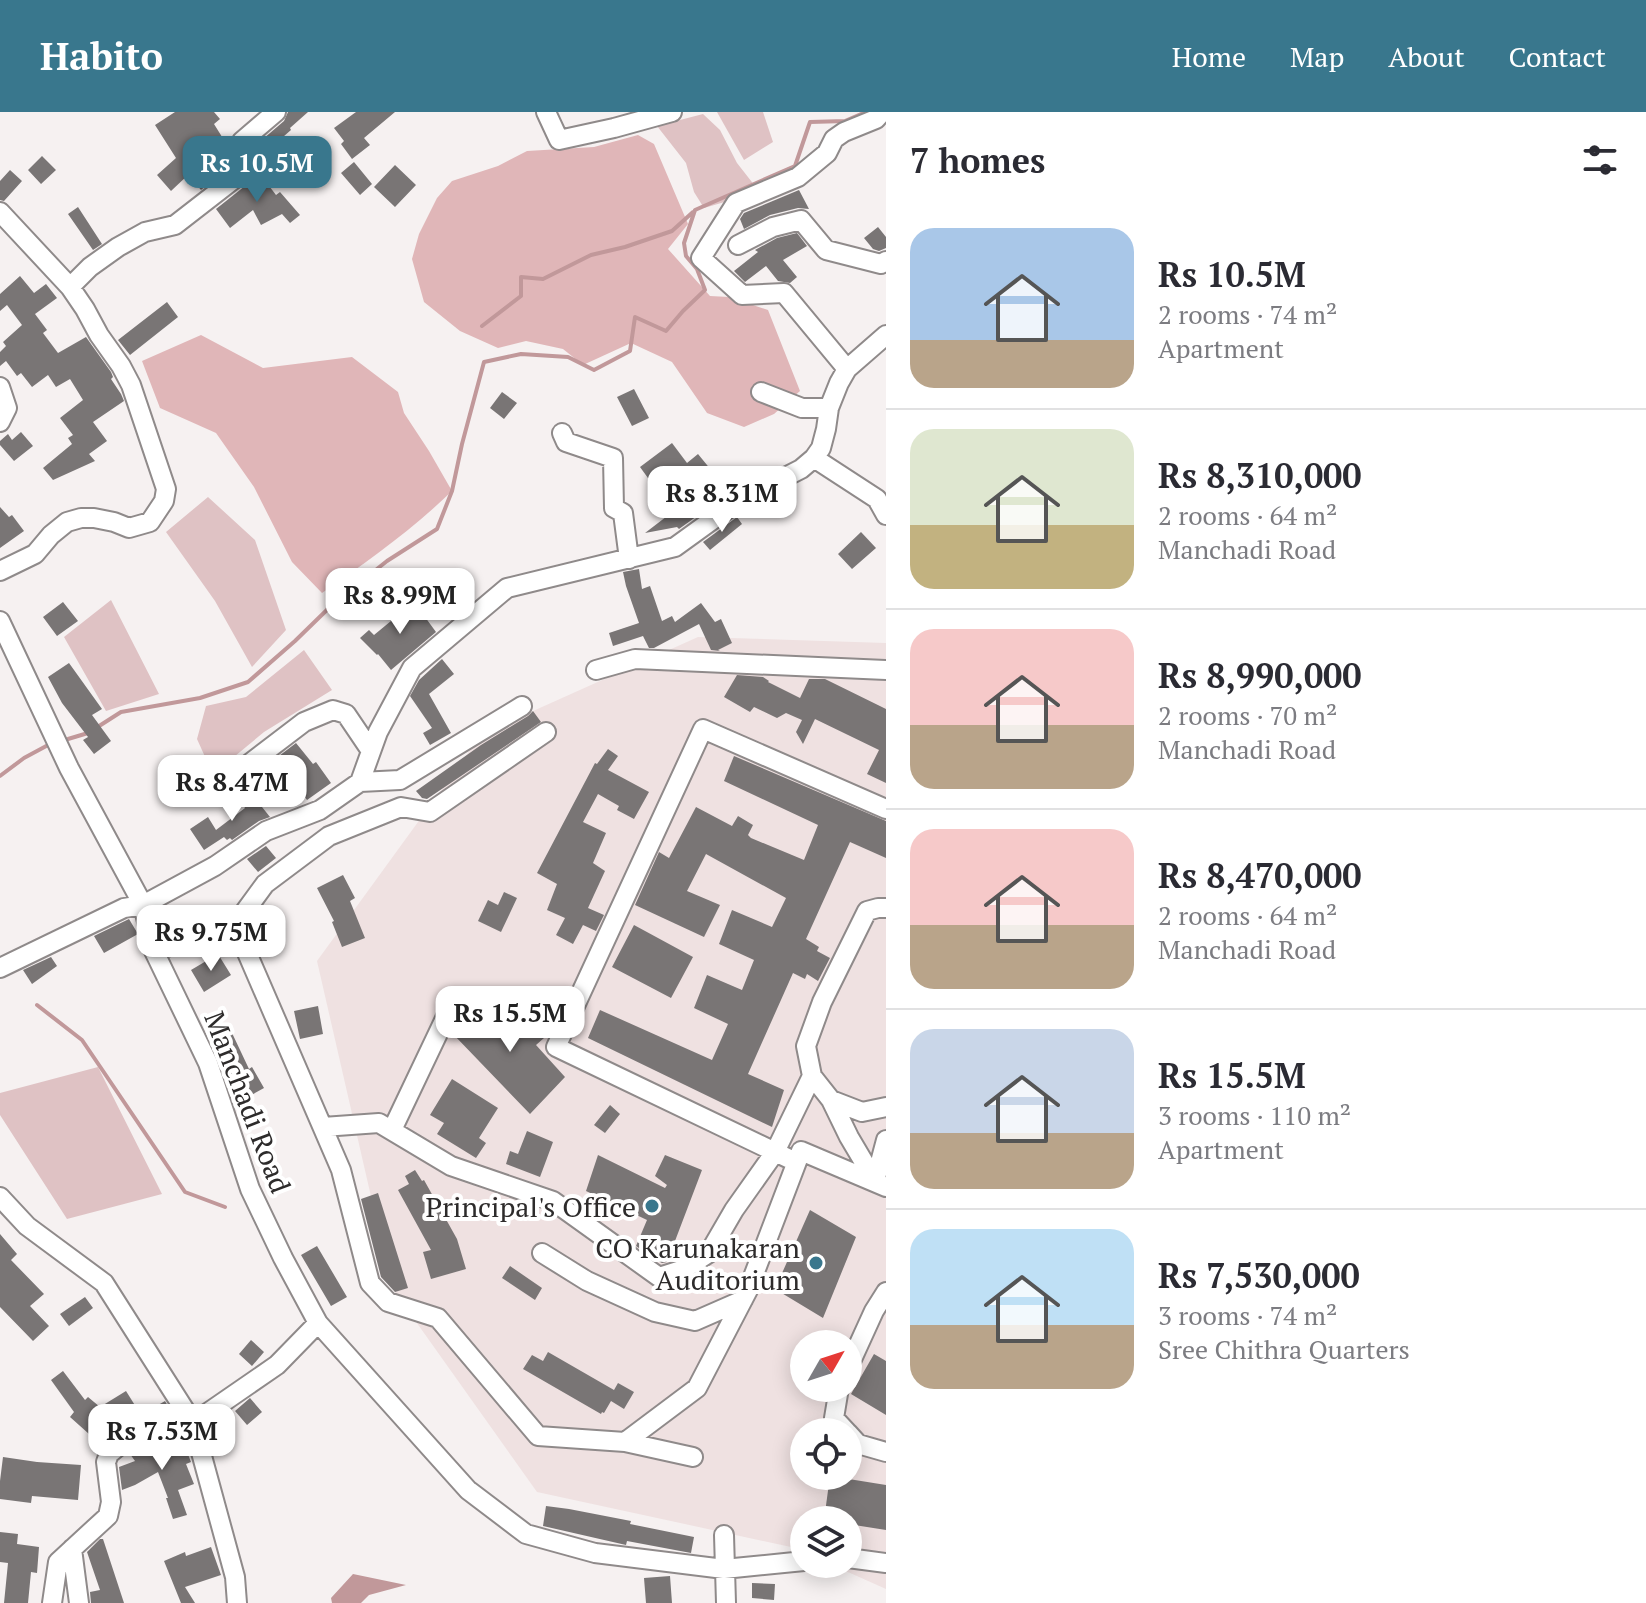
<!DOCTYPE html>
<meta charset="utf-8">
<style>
:root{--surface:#fff;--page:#f7f7f7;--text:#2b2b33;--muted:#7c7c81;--line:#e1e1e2;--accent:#39778d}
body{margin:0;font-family:"PT Serif",serif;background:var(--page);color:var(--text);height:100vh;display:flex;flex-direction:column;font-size:30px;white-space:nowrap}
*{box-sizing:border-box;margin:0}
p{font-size:26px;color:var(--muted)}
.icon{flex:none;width:44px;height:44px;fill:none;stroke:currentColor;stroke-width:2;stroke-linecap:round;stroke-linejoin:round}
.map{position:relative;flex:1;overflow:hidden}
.drawer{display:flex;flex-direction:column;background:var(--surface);width:760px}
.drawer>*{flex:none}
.needle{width:52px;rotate:51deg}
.fabs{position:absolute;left:790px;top:1218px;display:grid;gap:16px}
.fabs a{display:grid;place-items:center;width:72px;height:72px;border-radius:50%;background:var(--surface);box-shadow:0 4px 20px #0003;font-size:40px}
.price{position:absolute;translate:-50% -68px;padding:0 18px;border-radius:16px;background:#fff;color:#222;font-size:26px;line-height:52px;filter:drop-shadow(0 2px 4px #0008)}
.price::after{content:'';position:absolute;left:50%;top:48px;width:24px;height:18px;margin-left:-12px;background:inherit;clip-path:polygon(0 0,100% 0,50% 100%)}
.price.current{background:var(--accent);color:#fff}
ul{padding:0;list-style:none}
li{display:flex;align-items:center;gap:24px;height:200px;padding:0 24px}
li+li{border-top:2px solid var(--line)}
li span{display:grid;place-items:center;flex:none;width:224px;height:160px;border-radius:24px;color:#555}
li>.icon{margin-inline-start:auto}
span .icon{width:96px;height:96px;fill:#fffc;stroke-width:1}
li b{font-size:34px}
h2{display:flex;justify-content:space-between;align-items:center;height:96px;padding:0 24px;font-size:34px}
header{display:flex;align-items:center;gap:48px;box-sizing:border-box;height:112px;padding:0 40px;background:var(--accent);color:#fff}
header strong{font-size:38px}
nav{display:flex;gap:44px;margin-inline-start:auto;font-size:28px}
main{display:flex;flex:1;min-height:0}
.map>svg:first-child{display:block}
</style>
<header>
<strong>Habito</strong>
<nav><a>Home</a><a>Map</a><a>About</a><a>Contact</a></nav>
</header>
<main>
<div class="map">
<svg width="886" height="1491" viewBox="0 0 886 1491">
<rect width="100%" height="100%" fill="#f6f1f1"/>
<path fill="#efe1e1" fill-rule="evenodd" d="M698 525 886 531V1477L830 1452H848V1408H804V1440L791 1435 537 1380 392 1176 317 849 482 622ZM804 1232H848V1276H804ZM804 1320H848V1364H804Z"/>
<path fill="#dfc2c4" d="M717 0H763L773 30 744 48Z
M703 2 720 18 737 51 755 74 728 89 704 96 694 80 686 51 657 14Z
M208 385 255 428 286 518 252 555 215 489 166 420Z
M111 488 159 582 106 599 64 525Z
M304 538 332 578 264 620 223 654 206 647 197 627 206 594 246 585Z
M98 955 162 1082 67 1107 0 1003V981Z"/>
<path fill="#e0b6b8" d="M638 23 654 32 688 112 668 137 710 184 729 185 768 198 800 279 774 302 744 315 707 301 672 250 631 231 583 253 563 237 526 229 498 236 460 219 424 190 412 147 419 122 437 86 452 69 498 54 527 39 594 35Z
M201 223 263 256 352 245 398 280 404 301 429 339 452 379C413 417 367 450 322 481L292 450 254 375 216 321 160 296 142 249Z"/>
<path fill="#c1989a" d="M353 1462 406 1473 369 1483 361 1491H332L331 1486Z"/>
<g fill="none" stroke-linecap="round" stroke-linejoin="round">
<path stroke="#c1989a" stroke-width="4" d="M482 214 521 184V165L543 167 591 143 625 135 672 119 693 100
M96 616 121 600 200 586 248 570 295 529 333 492 387 449 437 417 452 379 462 332 484 250 521 242 568 245 594 258 630 239 635 205 666 219 683 199 705 178 697 157 686 144 684 131 695 98 795 54 810 10 845 9 866 0
M68 627 88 621
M0 664 24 646 50 632
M37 893 82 928 185 1080 225 1095"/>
</g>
<path fill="#797575" d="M175 0H214L220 7 214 12 237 49 201 78 188 63 171 79 157 63 176 46 155 13Z
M288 0H308L290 16 291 18 261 44 256 33 284 9Z
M356 0H395L364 26 370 33 352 47 341 32 344 29 334 16Z
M42 44 56 58 41 72 28 58Z
M354 50 372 72 360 83 341 61Z
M395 53 416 73 395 95 374 75Z
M10 58 22 69 4 89 0 88V69Z
M260 62 276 83 280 80 300 103 290 111 282 102 261 113 253 98 230 116 216 97Z
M799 78 809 97 798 96 770 103 744 117 740 107 744 101Z
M78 95 102 132 93 138 68 102Z
M878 115 886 125V136L879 139 873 137 864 126Z
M797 121 807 134 783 148 797 165 790 171 778 169 766 154 745 170 734 159 758 140 755 138 777 126Z
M20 164 34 181 46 172 57 186 35 202 47 218 43 221 58 241 86 225 111 260 113 265 111 267 121 282 124 289 93 310 107 329 89 342 95 349 53 368 43 356 72 332 68 326 73 323 60 306 83 288 70 267 56 275 48 263 32 275 21 261 17 264 6 249 0 254V240L6 234 3 230 22 213 7 193 0 199V182Z
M167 190 178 205 130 243 118 228Z
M634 277 649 306 632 314 617 285Z
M502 280 517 291 504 307 490 296Z
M21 320 33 334 14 349 0 333V329L8 322 12 328Z
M672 331 687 351 698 342 716 364 720 360 729 370 707 389 711 394 679 417 677 415 645 421 675 398 661 384 640 355Z
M0 395 9 405 12 403 24 419 0 436Z
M737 405 742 412 710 438 703 430Z
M861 420 876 436 852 457 838 442Z
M639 457 642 477 650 474 662 509 672 504 675 510 701 491 715 510 721 507 732 531 718 538 720 539 711 538 699 512 654 536H649L643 524 613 534 609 521 639 511 626 474 623 460Z
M63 490 78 509 57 524 43 505Z
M414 490 436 520 391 558 378 542 377 543 360 526 369 518 374 523Z
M442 547 454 562 429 582 451 621 430 633 423 621 432 616 410 584 419 568Z
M69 551 102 597 92 603 111 629 94 642 83 628 88 625 62 591 48 565Z
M737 563 763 565 769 569 768 570 800 586 809 567H825L886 597V671L867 662 879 638 815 607 803 632 796 620 802 608 786 601 777 606 754 595 750 600 724 585Z
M533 599 541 610 427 687 422 686 416 679 481 633 528 604Z
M296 631 313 652 316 650 331 671 307 688 302 681 292 688 279 671 292 661 279 644Z
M608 637 618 644 608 658 649 680 634 707 617 698 619 694 598 682 583 710 606 721 593 751 605 759 588 796 604 803 596 819 583 813 573 832 556 823 565 806 547 798 557 772 537 761 595 651 597 652Z
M734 644 886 709V746L850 730 806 827 819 835 817 839 830 846 818 869 807 862 805 867 793 861 748 962 784 978 772 1015 588 926 600 898 712 948 728 912 694 896 707 863 742 878 754 848 719 832 732 798 772 815 786 786 706 742 687 779 720 793 704 825 635 793 659 740 669 746 696 695 732 714 738 704 753 713 748 723 751 726 804 748 818 713 724 669Z
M259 680 267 693 262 695 270 705 259 709 232 728 230 726 227 728 224 725 204 738 190 717 208 705 216 718 245 696 242 691Z
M266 734 276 746 258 760 247 747Z
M343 763 355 786 350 789 365 826 342 835 332 810 334 809 317 776Z
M504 780 517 786 501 820 478 809 488 788 498 793Z
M129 807 138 822 104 841 94 824Z
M634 813 693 845 671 886 612 855Z
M218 842 231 863 204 880 191 858Z
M51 845 57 854 32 872 23 858Z
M490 883 524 921 533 913 544 926 536 933 565 965 530 1002 453 922Z
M318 894 323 922 300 927 294 899Z
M232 921 249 957 252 955 264 976 239 990 225 965 224 962 228 960 215 930Z
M452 967 498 996 479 1026 486 1031 476 1046 437 1022 444 1011 430 1003Z
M610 993 620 1002 605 1021 594 1013Z
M527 1019 553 1030 540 1065 506 1052 510 1039 518 1042Z
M598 1043 665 1076 667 1073 655 1064 665 1043 702 1058 667 1150 662 1151 658 1149 636 1134 647 1108 586 1079Z
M415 1058 422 1069 424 1068 457 1127 466 1157 431 1167 423 1140 431 1138 398 1078 409 1072 405 1064Z
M378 1081 408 1176 395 1180 381 1165 361 1087Z
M810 1098 856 1125 823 1206 775 1177Z
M0 1122 17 1142 11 1148 44 1182 30 1194 49 1214 33 1229 0 1195Z
M317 1134 347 1185 331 1194 301 1143Z
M510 1154 542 1176 535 1188 502 1166Z
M85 1185 93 1196 69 1214 60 1202Z
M251 1228 264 1240 252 1254 239 1242Z
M548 1240 614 1278 618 1271 634 1280 624 1297 611 1289 604 1301 602 1300 601 1302 523 1257 532 1243 543 1249Z
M874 1242 886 1249V1303L851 1282Z
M63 1259 85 1288 88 1285 100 1295 126 1279 141 1303 165 1289 174 1304 115 1322 111 1316 98 1330 70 1305 74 1300 51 1268Z
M250 1286 262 1300 247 1313 235 1299Z
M182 1327 191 1350 186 1352 194 1372 178 1378 187 1403 173 1407 166 1386H168L158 1360 135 1373 122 1378 119 1355 135 1349 130 1342Z
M3 1345 37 1350 81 1353 78 1388 32 1384 31 1391 0 1387V1369Z
M830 1364 886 1373V1418L848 1412V1408H824Z
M546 1394 569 1397 631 1409 630 1412 694 1425 691 1441 627 1429 626 1433 543 1414Z
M0 1420 18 1422 17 1432 39 1435 37 1461 31 1460 28 1491H4L8 1451 0 1450Z
M100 1427H103L124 1491H91L90 1480 100 1478 87 1440Z
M211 1435 221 1463 185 1475 195 1491H181L164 1449 185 1440 186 1444Z
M670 1464 672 1491H646L644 1466Z
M752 1471 775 1472 774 1488 752 1486Z"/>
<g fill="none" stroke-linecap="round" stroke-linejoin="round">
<g stroke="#8f8a8a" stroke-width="22">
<path id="minor" d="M546 0 559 28 614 16 672 0
M0 100 70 175 85 197 99 223 121 254 131 273 166 377 164 389 150 410 129 416 114 410 94 406H81L67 410 51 423 35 442 0 459
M738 133 773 115 801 108 826 138 881 152 886 149
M70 175 90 155 118 135 145 120 175 113 251 54C251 44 242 39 242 29L276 0
M847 257 784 181 742 183 701 146 736 91 798 65 827 41 834 27 844 20 876 7 882 0
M0 275 7 296 0 310
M761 280 802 296H829
M562 321 566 330 613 346 614 396 623 401 629 447
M814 346 877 387 886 403
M0 509 69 656 143 793 154 839 208 951 250 1077 283 1146 318 1211 468 1378 526 1422 595 1441 724 1457 804 1449
M596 558 635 547 886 558
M360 670 400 668 522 594
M211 681 304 610 333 598 346 602 371 639
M886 796H878L867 799 822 890 806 934 812 964 831 988 862 1000 886 995
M235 813 265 772 329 724 401 695 430 700 546 620
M154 839 235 813 341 1058 370 1171 388 1190 438 1206 538 1324 625 1330 697 1276 748 1178 801 1039 886 1075
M0 856 124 796 143 793 215 754 266 719 320 698 360 670 378 620 412 556 507 476 675 435 740 388 801 357 814 346 821 336 826 317 829 296 839 271 847 257 886 223
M831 988 849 1025 875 1069 886 1028
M323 1015 379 1011 451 1054 553 1089 659 1165 684 1157 709 1141 734 1098 775 1040 812 964
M392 1018 451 894
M796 1050 556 935 703 617 886 697
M0 1085 27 1114 104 1171 193 1311 277 1253 318 1211
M542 1141 587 1169 655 1200 695 1209 743 1188
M848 1256 874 1199 886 1180
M839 1276 834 1306 847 1320
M848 1321 858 1332 886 1340
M625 1330 693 1345
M724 1423 726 1491
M72 1437 79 1491
M848 1446 886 1451
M52 1491 58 1450 108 1404 111 1390 106 1350 109 1342 120 1333 193 1311 235 1465 237 1491"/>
</g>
<use href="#minor" stroke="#fff" stroke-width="18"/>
</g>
<g fill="#39778d" stroke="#fff" stroke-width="3">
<circle cx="652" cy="1094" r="8"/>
<circle cx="816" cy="1151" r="8"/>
</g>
<g text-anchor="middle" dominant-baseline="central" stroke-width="8" stroke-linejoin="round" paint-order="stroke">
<g font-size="28" fill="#2d2b2b" stroke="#fff">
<text transform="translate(248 990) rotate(69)">Manchadi Road</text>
</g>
<g font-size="28" fill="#2d2b2b" stroke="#fff" text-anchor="end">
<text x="636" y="1094">Principal's Office</text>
<text x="800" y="1135">CO Karunakaran<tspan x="800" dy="32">Auditorium</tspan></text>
</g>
</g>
</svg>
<div class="fabs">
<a><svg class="needle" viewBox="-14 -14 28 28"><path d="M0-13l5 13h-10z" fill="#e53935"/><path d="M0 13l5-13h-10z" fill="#7c7c81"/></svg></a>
<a><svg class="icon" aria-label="locate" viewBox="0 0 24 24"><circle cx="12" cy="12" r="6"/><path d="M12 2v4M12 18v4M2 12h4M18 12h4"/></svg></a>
<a><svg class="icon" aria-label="layers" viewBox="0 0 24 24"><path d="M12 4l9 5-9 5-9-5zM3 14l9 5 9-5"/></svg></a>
</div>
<b class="price current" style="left:257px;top:92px">Rs 10.5M</b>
<b class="price" style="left:722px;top:422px">Rs 8.31M</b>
<b class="price" style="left:400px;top:524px">Rs 8.99M</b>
<b class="price" style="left:232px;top:711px">Rs 8.47M</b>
<b class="price" style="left:211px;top:861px">Rs 9.75M</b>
<b class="price" style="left:510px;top:942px">Rs 15.5M</b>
<b class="price" style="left:162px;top:1360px">Rs 7.53M</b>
</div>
<section class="drawer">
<h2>7 homes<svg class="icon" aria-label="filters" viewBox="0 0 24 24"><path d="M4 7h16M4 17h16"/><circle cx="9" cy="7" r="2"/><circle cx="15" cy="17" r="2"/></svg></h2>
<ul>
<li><span style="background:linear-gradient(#a9c7e8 70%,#b9a48a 0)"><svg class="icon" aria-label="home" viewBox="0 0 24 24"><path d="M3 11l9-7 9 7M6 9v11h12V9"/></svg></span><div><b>Rs 10.5M</b><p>2 rooms · 74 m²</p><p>Apartment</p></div></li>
<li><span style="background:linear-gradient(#dfe7d0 60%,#c2b280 0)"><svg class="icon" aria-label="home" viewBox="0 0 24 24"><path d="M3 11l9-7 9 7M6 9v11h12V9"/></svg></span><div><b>Rs 8,310,000</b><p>2 rooms · 64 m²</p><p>Manchadi Road</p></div></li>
<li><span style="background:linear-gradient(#f6c9c9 60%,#b9a48a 0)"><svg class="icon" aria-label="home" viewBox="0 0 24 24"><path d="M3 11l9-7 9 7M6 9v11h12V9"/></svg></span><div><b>Rs 8,990,000</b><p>2 rooms · 70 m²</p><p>Manchadi Road</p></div></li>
<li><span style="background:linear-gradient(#f6c9c9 60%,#b9a48a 0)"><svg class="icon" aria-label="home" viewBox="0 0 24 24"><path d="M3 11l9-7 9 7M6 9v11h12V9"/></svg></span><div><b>Rs 8,470,000</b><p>2 rooms · 64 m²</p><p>Manchadi Road</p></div></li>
<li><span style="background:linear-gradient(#c9d6e8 65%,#b9a48a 0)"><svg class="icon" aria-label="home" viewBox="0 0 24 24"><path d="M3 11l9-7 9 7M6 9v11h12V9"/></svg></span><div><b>Rs 15.5M</b><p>3 rooms · 110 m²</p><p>Apartment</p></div></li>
<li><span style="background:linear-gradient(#bfe0f5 60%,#b9a48a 0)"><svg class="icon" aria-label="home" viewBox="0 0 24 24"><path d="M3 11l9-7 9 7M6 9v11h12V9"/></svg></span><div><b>Rs 7,530,000</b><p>3 rooms · 74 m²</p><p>Sree Chithra Quarters</p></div></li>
</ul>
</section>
</main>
